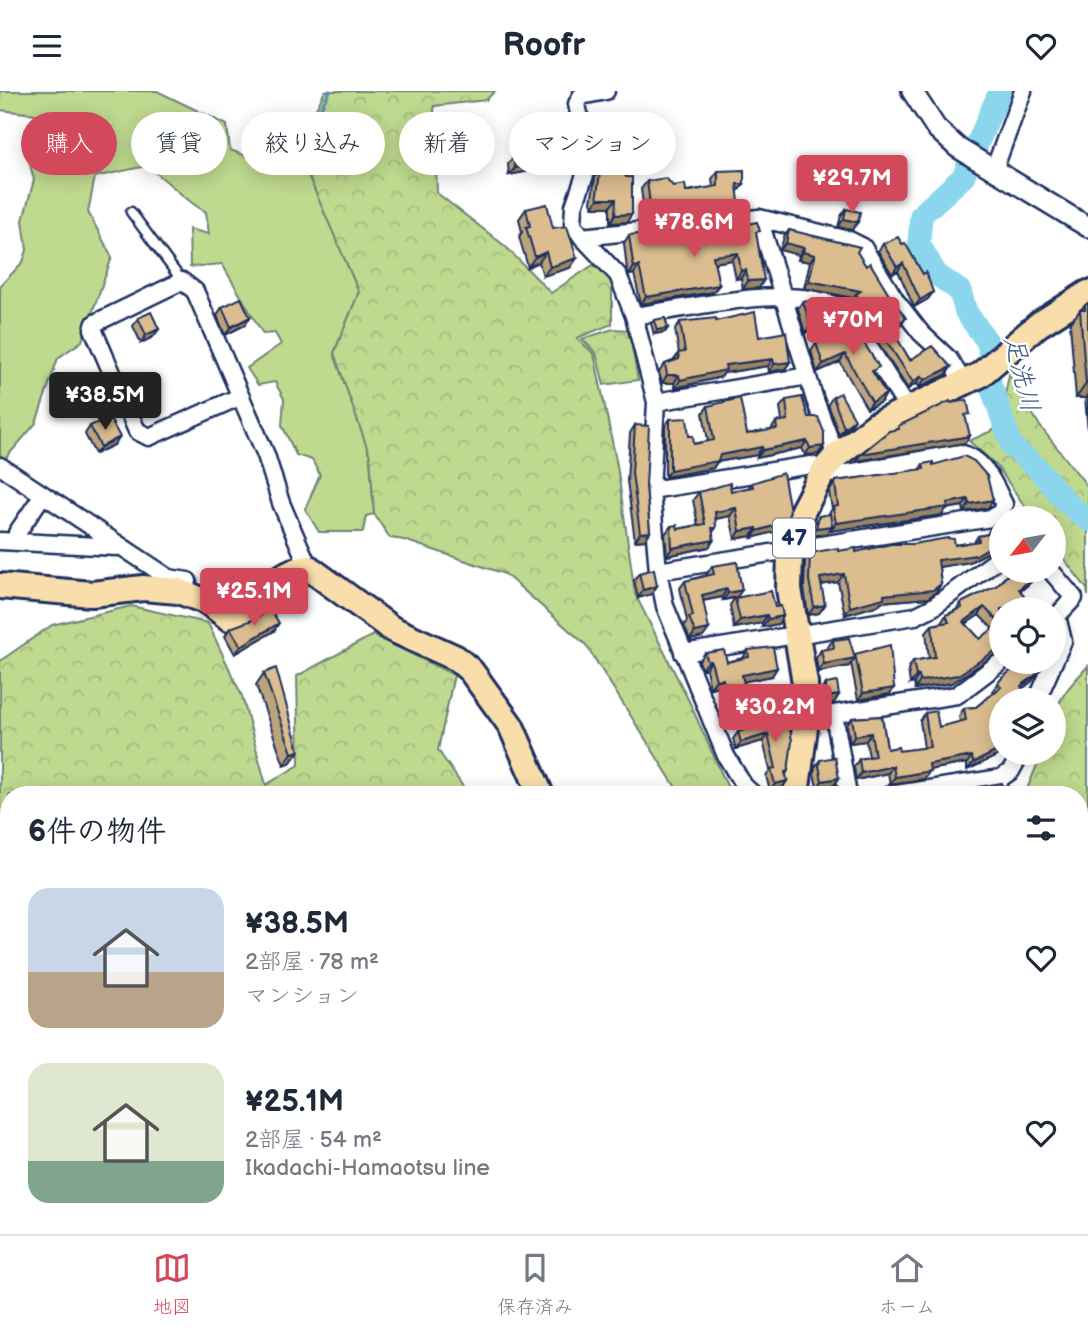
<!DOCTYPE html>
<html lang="ja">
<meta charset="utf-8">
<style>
:root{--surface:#fff;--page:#f2f2f3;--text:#1f2937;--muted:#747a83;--line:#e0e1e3;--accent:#d1495b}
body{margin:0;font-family:"Balsamiq Sans","Klee One",sans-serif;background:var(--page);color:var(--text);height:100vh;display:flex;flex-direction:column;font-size:26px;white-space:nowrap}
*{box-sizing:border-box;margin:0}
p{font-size:23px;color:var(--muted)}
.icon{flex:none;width:38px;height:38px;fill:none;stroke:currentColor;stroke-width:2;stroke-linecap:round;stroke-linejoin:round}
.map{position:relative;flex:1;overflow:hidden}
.details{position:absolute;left:0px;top:695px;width:1088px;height:450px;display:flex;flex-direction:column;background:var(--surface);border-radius:28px 28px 0 0;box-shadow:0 4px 18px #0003}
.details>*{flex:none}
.guide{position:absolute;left:21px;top:21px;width:700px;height:63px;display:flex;gap:14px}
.needle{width:46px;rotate:239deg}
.buttons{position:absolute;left:989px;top:415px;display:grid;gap:14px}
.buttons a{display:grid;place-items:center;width:77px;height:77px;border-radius:50%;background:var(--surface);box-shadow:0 4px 18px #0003;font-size:35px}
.price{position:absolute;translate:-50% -60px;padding:0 16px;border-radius:7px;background:var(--accent);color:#fff;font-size:23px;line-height:46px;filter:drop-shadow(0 2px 4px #0008)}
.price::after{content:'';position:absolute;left:50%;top:42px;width:21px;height:16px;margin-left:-10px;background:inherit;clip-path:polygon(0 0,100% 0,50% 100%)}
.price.selected{background:#222;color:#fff}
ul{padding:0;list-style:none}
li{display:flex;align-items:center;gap:21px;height:175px;padding:0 28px}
li span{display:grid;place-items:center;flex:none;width:196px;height:140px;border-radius:21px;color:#555}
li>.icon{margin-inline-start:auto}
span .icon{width:84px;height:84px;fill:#fffc;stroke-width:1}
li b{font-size:30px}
h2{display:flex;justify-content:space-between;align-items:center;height:84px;padding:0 28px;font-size:30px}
.tag{padding:0 24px;border-radius:32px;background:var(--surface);box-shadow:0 4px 18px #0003;font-size:24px;line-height:63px}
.tag.selected{background:var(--accent);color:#fff}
header{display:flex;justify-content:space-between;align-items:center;height:91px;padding:0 28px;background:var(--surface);font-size:32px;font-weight:700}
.menu{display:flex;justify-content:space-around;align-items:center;height:98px;border-top:2px solid var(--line);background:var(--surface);font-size:19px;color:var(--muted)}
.menu a{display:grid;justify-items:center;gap:4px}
.menu .selected{color:var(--accent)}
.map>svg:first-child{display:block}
</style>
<header><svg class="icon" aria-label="menu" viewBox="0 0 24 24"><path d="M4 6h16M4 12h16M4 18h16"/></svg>Roofr<svg class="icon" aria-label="heart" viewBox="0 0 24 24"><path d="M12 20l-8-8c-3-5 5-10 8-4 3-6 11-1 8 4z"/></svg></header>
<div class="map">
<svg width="1088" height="1143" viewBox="0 0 1088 1143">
<defs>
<pattern id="forest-crowns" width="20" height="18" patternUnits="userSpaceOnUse" patternTransform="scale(1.75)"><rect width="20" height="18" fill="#bfd98f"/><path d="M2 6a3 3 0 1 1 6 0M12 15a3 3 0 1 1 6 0" fill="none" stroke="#a4bb7e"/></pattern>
</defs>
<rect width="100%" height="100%" fill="#fff"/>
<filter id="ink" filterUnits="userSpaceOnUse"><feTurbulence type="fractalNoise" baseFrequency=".0143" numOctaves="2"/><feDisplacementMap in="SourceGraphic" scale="14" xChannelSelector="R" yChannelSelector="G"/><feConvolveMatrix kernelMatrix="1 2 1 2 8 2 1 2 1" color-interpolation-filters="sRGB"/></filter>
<g filter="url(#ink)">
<path fill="#bfd98f" stroke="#6d8476" stroke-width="2" d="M0 0H157L227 34 230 59 268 73 303 55 302 68 359 201 334 262 370 365 374 423 366 425 363 441H319L305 418 320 384 312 369 296 364 282 334 284 308 275 291 258 294 247 277 281 253 275 242 263 243 222 173 190 176 189 138 209 143 206 121C183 109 169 89 146 75L95 86 88 121 112 166 82 250 58 267 36 332 5 368 0 364V195L23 171 27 159 23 129 34 89 29 69 38 50 35 23 0 19Z"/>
<path fill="url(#forest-crowns)" stroke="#6d8476" stroke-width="2" d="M325 0H495L486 9 434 15 437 102 505 155 551 202 593 174 612 185V233L577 247 594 263 617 374 635 503 689 610 728 697 719 703H680L586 554 505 483 404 449 390 447 374 423 370 365 334 262 359 201 301 68 304 42Z
M613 238 629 239 638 289 604 294 596 262 582 248Z
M1009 284 1040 335 1088 396V505L1087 498 1054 455V427H1033L996 374 969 350 998 337Z
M131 515 208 532 242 605 266 694 299 674 297 585 373 544 454 584 438 659 468 703 9 704V1136H648L652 1143H0V570L52 534Z
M1088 575V1143H709L719 1136H1080V704L1025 703 1042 662H1054C1054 613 1055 611 1088 575Z"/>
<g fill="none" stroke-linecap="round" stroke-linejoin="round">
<path stroke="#5f93b4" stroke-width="3.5" d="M318 22 330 0"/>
<path stroke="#8cd6ed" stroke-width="23" d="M1000 0 963 86 921 124 919 153 936 183 960 200 966 221 989 253 990 292 1012 355 1039 379 1068 413 1088 429"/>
<g stroke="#1b2f5e" stroke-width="13">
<path id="service" d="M131 121 182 190"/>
</g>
<g stroke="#1b2f5e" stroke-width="21">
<path id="minor" d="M606 0 581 5 577 13 587 65 585 84 574 115 573 133 582 146 618 184 634 225 656 311 651 399 658 480 665 515 726 665 744 695 754 704
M994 79 1023 0
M759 127 815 309 836 365
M582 146 759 127 849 149 863 156 896 210 921 242 949 268 964 292
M634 225C695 217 788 191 845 218L908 318
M239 306 149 346 137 340 93 238 95 232 182 190 195 200 266 364 281 412 309 477
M656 311 808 285
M0 375 169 487 188 490
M651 399 811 374 837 384 960 362C984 367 994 393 1004 413L1000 422 991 427 658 480
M0 450 117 456
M16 450 17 442 42 405
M683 562 915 525 933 516 1001 466
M1037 609 1063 550 1057 525 1074 507 1051 480
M834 623 957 604 1002 570
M806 629 834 623 848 704
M890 704 1001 687 1011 680 1021 662
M669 1136 673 1143"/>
</g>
<g stroke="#1b2f5e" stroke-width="24">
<path id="tertiary" d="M912 0 936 37 958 57 1088 136"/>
</g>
<g stroke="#1b2f5e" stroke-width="30">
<path id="primary" d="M0 495 92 503 143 497 178 500 208 511 229 527C269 521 265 480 309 477L392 538 456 567 471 580 511 635 541 704
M796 704 806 629 805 592 789 498 790 463 801 423 824 379 836 365 877 333 980 284 1038 234 1088 202"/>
</g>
<use href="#service" stroke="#fff" stroke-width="8"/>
<use href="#minor" stroke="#fff" stroke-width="16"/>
<use href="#tertiary" stroke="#fff" stroke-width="19"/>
<use href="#primary" stroke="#f9deab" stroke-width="24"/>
</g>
<path fill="#bca37b" stroke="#1b2f5e" stroke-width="2" fill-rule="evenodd" d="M513 66 534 72 529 80 509 84 508 73Z
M602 67 612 81 627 131 610 132V116H593L591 111 597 75Z
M718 80 738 100 734 119 645 129 641 98 647 90 673 95 686 100 713 96 712 88Z
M526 118 553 137 577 167 570 177 543 185 539 171 528 176 519 146 522 141 519 128Z
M846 118 852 139 838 136 841 125Z
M789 139 857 161 901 234 892 240 910 269 951 276 946 284 919 296 917 292 908 298 851 210 853 207 804 197 810 171 798 169 799 164 780 159 784 146Z
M629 144 650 151 756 145 759 197 743 198 741 187 736 188 732 169 714 172 719 194 713 201 641 213 634 183 629 184 627 179 624 152Z
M883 153 933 201 928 208 914 216 898 180 892 183 878 160Z
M803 210 820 222H845L840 229 805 242 798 217Z
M1088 212V341L1085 307H1076L1070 233 1080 219Z
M222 216 250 226 245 234 225 244 217 224Z
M138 227 159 238 153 246 141 252 133 235Z
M654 229 668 237 665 241 654 243 651 233Z
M716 230 759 246 790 271 785 278 769 281 768 275 724 282 721 286 675 297 674 292H662L659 281 665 273 673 270 679 262 675 239 680 231Z
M851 231 874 283 886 303 881 311 867 318 840 271 817 281 811 259 816 252Z
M833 306 850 335 839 344 828 313Z
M786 309 818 363 805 364 802 357 757 367V364L717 371 713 377 665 386V335L670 328 689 345 694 353 708 350 703 322 708 315 747 343 771 339 776 331 782 330 780 316Z
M635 334 646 395 650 441 645 449 635 450 627 390 630 342Z
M90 335 114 354 95 363 85 343Z
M923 373 933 374 988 417 964 421 963 415 946 418 942 424 830 440V438L827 443 810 445 814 433 819 425 828 424 832 418 829 401 836 390 919 379Z
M752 392 781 439 752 447 751 445 735 448 730 425 715 428 716 437 713 441 709 456 667 465 665 443 671 435 678 438 698 434 693 409 699 401 731 400 748 397Z
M1001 429V454L970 471 939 476 941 493 936 501 928 507 881 511 879 514 845 524 838 491 821 494 825 514 819 522 808 524 804 497 805 470 810 462 838 460 856 461 955 454 974 451 978 445 989 443 988 441 993 434Z
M712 475 737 506 775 516 783 525 778 533 762 536V532L734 537 730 514 735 507 723 509 722 506 703 510V546L690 549 684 534 687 530 680 497 685 490 707 484V483Z
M1005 480H1032L1031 491 1001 518V560L952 592 915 598 914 592 910 593 908 578 913 570 929 567 926 541 932 534 941 532 946 524 956 519 961 512 996 495 1007 484 1004 481ZM979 524 993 538 980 548 966 533Z
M639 482 652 503 638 507 634 489Z
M230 537 274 540 235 563 225 545Z
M833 549 854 565 855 563 894 597 890 603 858 609 851 572 849 575 818 581 816 567 821 559 828 558 827 557Z
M748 559 772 585 744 590 747 607 793 609 787 616 726 630 718 595 710 597 706 578H702L699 570 705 562 727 571 743 567Z
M1041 574 1035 580 1032 590 1022 598 1001 609V661L999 664 967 679V672L929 679 924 688 901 692 890 693 888 682 856 689 854 676 859 668 869 666 866 650 850 652 847 634 852 627 882 625 887 658 899 660 924 657 920 630 925 622 939 636 960 631 959 625 964 617 976 616 994 601 993 600 1002 587Z
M264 582 299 660 290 672 284 674 256 594Z
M826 593 834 612 820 614V600Z
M788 625V680L786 683 787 690 782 697 770 700 766 685 770 679 763 650 736 658 733 648 738 641Z
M820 669 839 687 834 694 817 697 814 682 815 676Z"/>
<path fill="#998464" stroke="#1b2f5e" stroke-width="2" d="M534 72 529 80 509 84 515 77Z
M737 93H744L738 100H731Z
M598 108H616L610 116H593Z
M739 111 734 119 645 129 651 121Z
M632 123 627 131 610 132 615 124Z
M844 128 858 131 852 139 838 136Z
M786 152 804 157 799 164 780 159Z
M546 161 539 171 528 176 535 166Z
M803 161 815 164 810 171 798 169Z
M738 162 732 169 707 173 713 165Z
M577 167 570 177 543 185 550 176Z
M903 172 898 180 892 183 897 176Z
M639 175 634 183 629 184 634 176Z
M746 179 741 187 736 188 741 180Z
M764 189 759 197 743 198 748 190Z
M809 190 861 200 856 203 853 207 804 197Z
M719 194 713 201 641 213 646 206Z
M933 201 928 208 914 216 920 209Z
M845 222 840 229 805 242 811 234Z
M250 226 245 234 225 244 231 236Z
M906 227 901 234 886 244 891 237Z
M668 237 665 241 654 243 657 239Z
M159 238 153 246 141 252 146 244Z
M845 263 840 271 817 281 823 273Z
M773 268 768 275 724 282 721 286 675 297 680 289 725 274Z
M790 271 785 278 769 281 774 273Z
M951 276 946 284 919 296 924 289Z
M667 284H679L674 292H662Z
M922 285 917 292 908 298 913 291Z
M1086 293H1088V303L1085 307H1076Z
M886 303 881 311 867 318 872 311Z
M855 328 850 335 839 344 844 337Z
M970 345 965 352 856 370 861 363Z
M120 346 114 354 95 363 101 356Z
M807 350 802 357 757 367 763 359Z
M824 355 818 363 805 364 810 357Z
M762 356 757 364 717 371 713 377 665 386 670 379 720 364Z
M968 408 963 415 946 418 942 424 830 440 836 432Z
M993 409 988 417 964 421 969 413Z
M736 417 730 425 710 429 715 421Z
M786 431 781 439 752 447 757 440Z
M832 435 827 443 810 445 816 437Z
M757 437 751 445 735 448 740 440Z
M650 441 645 449 635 450 640 442Z
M714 449 709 456 667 465 672 457Z
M1001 449V454L970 471 933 477 938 469Z
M844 483 838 491 815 495 820 487Z
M1036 484 1031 491 1013 506 1019 498Z
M941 493 936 501 928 507 881 511 879 514 845 524 850 516 884 504Z
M657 495 652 503 638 507 643 499Z
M727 498 722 506 696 511 702 504Z
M742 499 737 506 723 509 728 502Z
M825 514 819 522 808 524 814 516Z
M984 516 979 524 958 538 964 531Z
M767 524 762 532 734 537 740 529Z
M783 525 778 533 762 536 768 528Z
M279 532 274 540 235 563 241 555Z
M709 538 703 546 690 549 695 541Z
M1001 556V560L952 592 915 598 920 590Z
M855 567 849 575 818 581 824 573Z
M711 570 706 578H702L708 571Z
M777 577 772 585 737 592 742 584Z
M1037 583 1032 590 1016 603 1021 595Z
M919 584 914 592 910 593 916 585Z
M723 588 718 595 710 597 716 589Z
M894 597 890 603 858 609 863 602Z
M839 604 834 612 820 614 826 606Z
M793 609 787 616 726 630 731 622Z
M871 642 866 650 850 652 855 645Z
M768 643 763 650 736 658 741 651Z
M1001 658V661L999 664 967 679 973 672Z
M299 660 290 672 284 674 292 662Z
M972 665 967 672 923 680 929 673Z
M893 675 888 682 856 689 861 682Z
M930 680 924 688 890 693 895 686Z
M839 687 834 694 817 697 822 690Z
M787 690 782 697 770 700 775 693Z"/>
<path fill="#dbbd8f" stroke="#1b2f5e" stroke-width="2" fill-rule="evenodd" d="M532 61 534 72 515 77 513 66Z
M602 67 613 68 612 81 625 82 626 86H632V123L615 124 616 108H598L597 103Z
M744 79V93H737L739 111 651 121 647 90 666 87 673 95 685 93 686 100H690L718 95V80Z
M547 113 553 137 567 135 577 167 550 176 546 161 535 166 526 136 530 135 526 118Z
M846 118 860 121 858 131 844 128Z
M757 131 760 140 756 141 764 189 748 190 746 179 741 180 738 162 713 165 719 194 646 206 639 175 634 176 633 172 629 144 649 142 650 151 665 150Z
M789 139 860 156 857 161 866 175 870 172 889 203 884 206 898 216 906 227 891 237 910 269 932 255 951 276 924 289 922 285 913 291 856 203 861 200 809 190 815 164 803 161 804 157 786 152Z
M898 146 902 153 905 152 923 183 926 181 933 201 920 209 903 172 897 176 883 153Z
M241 207 250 226 231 236 222 216Z
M803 210 816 211 820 222 832 215 845 222 811 234Z
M1088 212V293H1086L1080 219H1085V214Z
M151 221 159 238 146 244 138 227Z
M755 221 759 246 786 241 790 271 774 273 773 268 725 274 726 279 680 289 679 284H667L665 273 679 268 678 262 685 261 680 231 716 227V230Z
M665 227 668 237 657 239 654 229Z
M851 231 879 276 872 280 886 303 872 311 845 263 823 273 816 252Z
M840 302 855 328 844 337 833 306Z
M802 306 808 326H818L824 341V355L810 357 807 350 763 359 762 356 720 364 718 370 670 379V328L687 327 689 345H693L694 353 714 349 708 315 740 307 747 343 777 338 776 331 788 329 786 309Z
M967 309 970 323 965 324 970 345 861 363 889 340 899 338 898 335 950 310 951 312Z
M109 326 120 346 101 356 90 335Z
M635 334 649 335 646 395 650 441 640 442 632 382Z
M964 365 974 370 987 385 993 409 969 413 968 408 947 412 948 416 836 432 833 416 838 415 835 393 836 390 924 378 923 373 933 371V374Z
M783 382 790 420 786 431 757 440V437L740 440 736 417 715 421 716 437H712L714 449 672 457 671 435 677 434 678 438 705 433 699 401 730 392 731 400 753 396 752 392Z
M1016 419 1021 427H1004Z
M830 423 832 435 816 437 819 425Z
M1001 429V449L976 464 938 469 941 493 933 499 884 504V507L850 516 844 483 820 487 825 514 814 516 809 489 810 462 838 457V460L856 457V461L891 453H913L948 447 954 448 955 454 979 450 978 445 998 441 993 434Z
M737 471 742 499 728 502 727 498 702 504 709 538 695 541 689 526 693 525 685 490 714 483 712 475Z
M654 478 657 495 643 499 639 482Z
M1012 480H1032L1036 484 1019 498 1033 518H1001V556L958 584 920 590 919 584 916 585 913 570 935 566 932 534 949 531 946 524 962 517 961 512 996 495ZM984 516 1000 532 980 548 964 531Z
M771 500 775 516 781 515 783 525 768 528 767 524 740 529 735 507Z
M270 518 279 532 241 555 230 537 255 528Z
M849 547 855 567 824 573 821 559 834 557 833 549Z
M890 554 894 597 863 602 855 563Z
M773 556 777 577 742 584 747 607 790 597 793 609 731 622 723 588 716 589 711 570 708 571 705 562 724 559 727 571 749 566 748 559Z
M1022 570H1042L1034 578 1037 583 1021 595 1029 609H1001V658L973 672 972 665 929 673 930 680 907 684 895 686 893 675 861 682 859 668 875 665 871 642 855 645 852 627 882 625 887 658 898 656 899 660 930 656 925 622 936 620 939 636 966 629 964 617 976 616 1001 596 998 592 1002 587Z
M276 577 299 660 292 662 264 582Z
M837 591 839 604 826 606V593Z
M788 625 792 650 788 680 785 681 787 690 775 693 771 678 776 677 768 643 741 651 738 641Z
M835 666 839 687 822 690 819 675 820 669Z
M1002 692 1004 704H943L979 699 978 696Z"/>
</g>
<g text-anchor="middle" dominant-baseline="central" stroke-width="5" stroke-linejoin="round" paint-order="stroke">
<rect fill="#fff" stroke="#5f6d8e" stroke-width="2" x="773" y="427.5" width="42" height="39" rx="5"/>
<g font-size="23" font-weight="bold" fill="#1b2f5e">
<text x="794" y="447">47</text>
</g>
<g font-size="26" font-style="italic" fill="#375982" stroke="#fff">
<text transform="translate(1021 283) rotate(76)">足洗川</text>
</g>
</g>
</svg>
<div class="buttons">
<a><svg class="needle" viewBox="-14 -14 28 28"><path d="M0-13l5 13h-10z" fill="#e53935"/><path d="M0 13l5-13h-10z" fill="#747a83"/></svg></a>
<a><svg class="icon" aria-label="locate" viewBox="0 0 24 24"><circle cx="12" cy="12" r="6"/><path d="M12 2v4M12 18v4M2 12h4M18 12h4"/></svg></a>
<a><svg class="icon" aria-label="layers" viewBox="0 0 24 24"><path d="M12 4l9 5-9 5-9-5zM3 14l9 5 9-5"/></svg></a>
</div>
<b class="price" style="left:852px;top:124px">¥29.7M</b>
<b class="price" style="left:694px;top:168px">¥78.6M</b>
<b class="price" style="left:853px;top:266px">¥70M</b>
<b class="price selected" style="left:105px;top:341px">¥38.5M</b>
<b class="price" style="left:254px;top:537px">¥25.1M</b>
<b class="price" style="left:775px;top:653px">¥30.2M</b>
<div class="guide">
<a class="tag selected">購入</a>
<a class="tag">賃貸</a>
<a class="tag">絞り込み</a>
<a class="tag">新着</a>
<a class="tag">マンション</a>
</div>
<section class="details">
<h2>6件の物件<svg class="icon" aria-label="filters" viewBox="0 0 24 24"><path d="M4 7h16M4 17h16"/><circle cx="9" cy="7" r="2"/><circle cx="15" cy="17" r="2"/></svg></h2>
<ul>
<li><span style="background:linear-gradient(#c9d6e8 60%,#b9a48a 0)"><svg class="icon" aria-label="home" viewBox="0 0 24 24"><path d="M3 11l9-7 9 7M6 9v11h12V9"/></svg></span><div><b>¥38.5M</b><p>2部屋 · 78 m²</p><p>マンション</p></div><svg class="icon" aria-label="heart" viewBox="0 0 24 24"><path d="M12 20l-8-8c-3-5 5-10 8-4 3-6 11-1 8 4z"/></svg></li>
<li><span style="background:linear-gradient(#dfe7d0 70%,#7fa58c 0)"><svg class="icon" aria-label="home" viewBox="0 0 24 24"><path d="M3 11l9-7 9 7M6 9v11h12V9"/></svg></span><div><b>¥25.1M</b><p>2部屋 · 54 m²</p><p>Ikadachi-Hamaotsu line</p></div><svg class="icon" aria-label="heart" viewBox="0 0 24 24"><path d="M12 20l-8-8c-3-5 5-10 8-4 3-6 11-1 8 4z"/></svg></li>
</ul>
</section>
</div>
<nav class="menu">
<a class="selected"><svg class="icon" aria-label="map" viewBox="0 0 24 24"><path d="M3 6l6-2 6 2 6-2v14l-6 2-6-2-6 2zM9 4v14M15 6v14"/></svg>地図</a>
<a><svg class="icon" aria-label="saved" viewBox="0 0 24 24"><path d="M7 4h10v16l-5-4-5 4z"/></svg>保存済み</a>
<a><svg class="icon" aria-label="home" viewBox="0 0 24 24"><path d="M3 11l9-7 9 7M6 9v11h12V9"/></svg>ホーム</a>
</nav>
